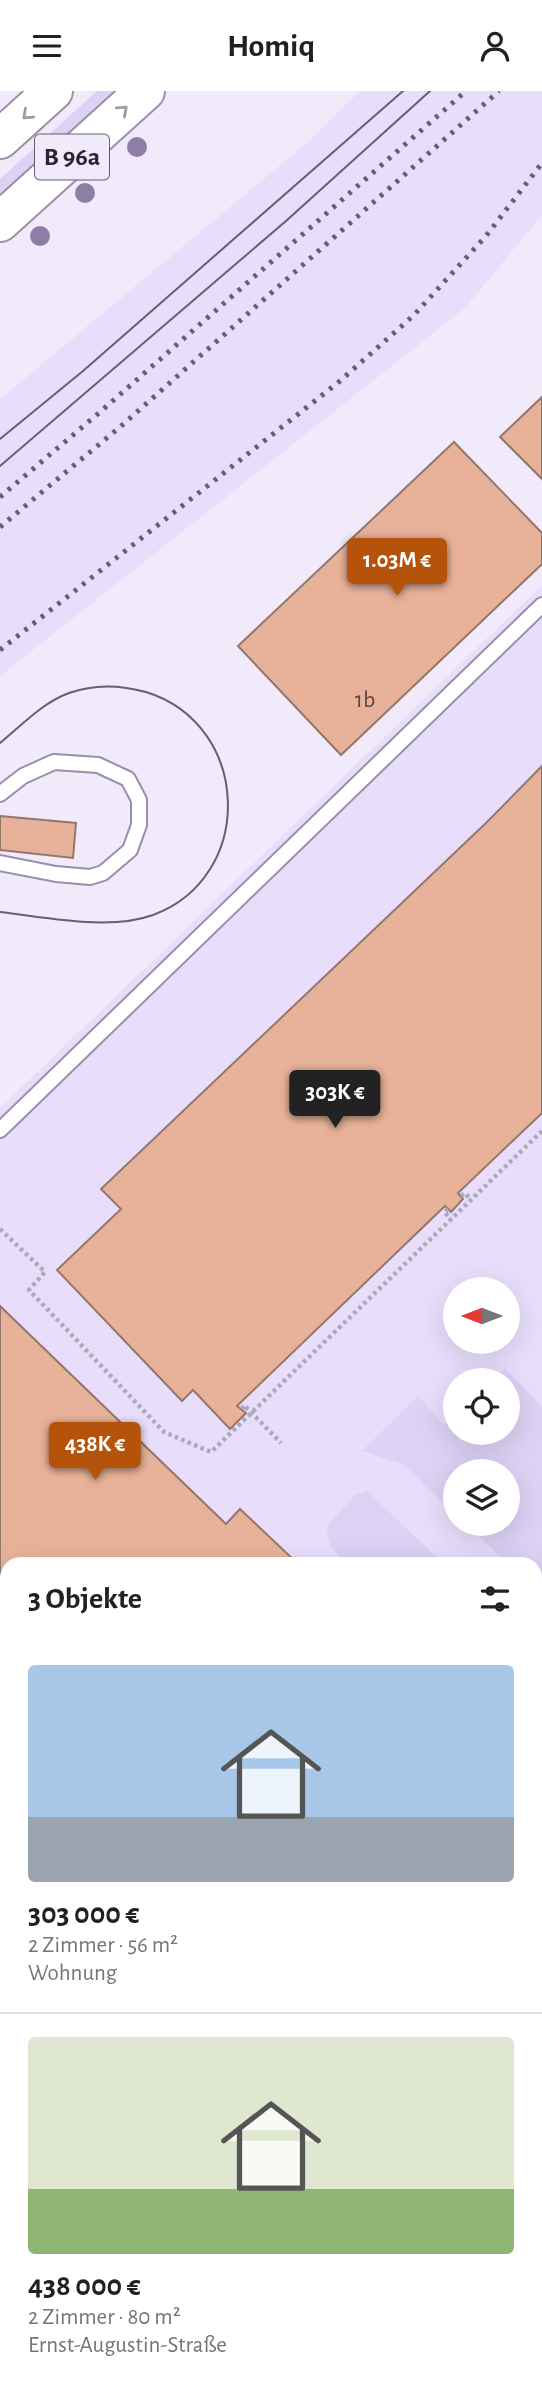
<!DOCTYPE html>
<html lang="de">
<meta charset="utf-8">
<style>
:root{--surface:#fff;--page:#f2f2f2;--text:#202124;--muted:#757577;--line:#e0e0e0;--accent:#b45309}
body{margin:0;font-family:"Alegreya Sans",sans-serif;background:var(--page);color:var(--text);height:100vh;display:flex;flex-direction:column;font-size:26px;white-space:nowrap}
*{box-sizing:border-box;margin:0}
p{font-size:23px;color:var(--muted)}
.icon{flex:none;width:38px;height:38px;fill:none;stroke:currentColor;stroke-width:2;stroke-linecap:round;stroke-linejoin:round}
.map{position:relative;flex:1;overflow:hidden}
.details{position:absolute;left:0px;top:1466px;width:542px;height:842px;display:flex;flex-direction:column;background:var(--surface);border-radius:21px 21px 0 0;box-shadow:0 7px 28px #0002}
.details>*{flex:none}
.needle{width:46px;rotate:270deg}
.fabs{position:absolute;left:443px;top:1186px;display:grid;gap:14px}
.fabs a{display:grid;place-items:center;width:77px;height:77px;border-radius:50%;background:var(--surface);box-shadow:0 7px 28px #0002;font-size:35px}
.price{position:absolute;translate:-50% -60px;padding:0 16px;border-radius:7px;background:var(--accent);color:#fff;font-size:23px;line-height:46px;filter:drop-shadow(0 2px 4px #0008)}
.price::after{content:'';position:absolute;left:50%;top:42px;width:21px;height:16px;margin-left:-10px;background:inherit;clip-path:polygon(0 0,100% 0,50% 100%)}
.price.on{background:#222;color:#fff}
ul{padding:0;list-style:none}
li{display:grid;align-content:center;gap:14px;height:371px;padding:0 28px}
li+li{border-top:2px solid var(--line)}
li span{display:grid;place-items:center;height:217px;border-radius:7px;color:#555}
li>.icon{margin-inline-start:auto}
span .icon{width:126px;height:126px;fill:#fffc;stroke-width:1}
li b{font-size:30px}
h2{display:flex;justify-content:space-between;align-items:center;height:84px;padding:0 28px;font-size:30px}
header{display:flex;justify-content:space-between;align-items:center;height:91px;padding:0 28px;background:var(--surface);font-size:32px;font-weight:600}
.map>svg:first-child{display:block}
</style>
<header><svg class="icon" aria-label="menu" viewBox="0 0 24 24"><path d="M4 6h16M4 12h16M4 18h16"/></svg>Homiq<svg class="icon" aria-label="person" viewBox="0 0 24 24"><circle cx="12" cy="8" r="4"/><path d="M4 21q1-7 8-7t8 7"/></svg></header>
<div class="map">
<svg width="542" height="2308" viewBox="0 0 542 2308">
<rect width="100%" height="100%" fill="#f0eafb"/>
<path fill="#e8defb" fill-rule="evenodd" d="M360 0H542V124L465 217 0 585V308L302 56Z
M542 494V2062L536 2056V1474H7V1548L0 1541V1017ZM455 1199H508V1251H455ZM455 1290H508V1342H455ZM455 1381H508V1433H455Z
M0 1649 7 1656V2301H67L74 2308H0Z
M203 2301H434L428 2308H197Z"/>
<path fill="#ddd1f4" d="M97 0H119L0 108V88Z
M505 1277 542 1316V1507L536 1500V1474L508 1473 466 1433H508V1381H455V1423L403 1373 362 1360 418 1305 444 1334 455 1324V1342H508V1290H492Z
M367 1400 444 1473H348C334 1460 327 1455 327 1435L355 1404Z
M536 1563 542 1570V1661L536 1655Z
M536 1722 542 1728V1825L536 1832Z
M7 1752V2092L0 2085V1759Z"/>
<path fill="#e8b29a" stroke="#94776a" stroke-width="2" d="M542 306V388L500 346Z
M454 351 542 442V473L341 664 238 555Z
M542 675V1022L458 1102 463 1108 451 1121 445 1115 237 1315 246 1322 230 1338 193 1299 182 1310 57 1179 121 1118 101 1098 486 732Z
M0 725 76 732 73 767 0 759Z
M0 1215 226 1433 240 1418 295 1470 292 1474H7V1522L0 1515Z
M542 1950V2031L536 2024V1957Z
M0 2165 7 2172V2295L0 2302Z
M256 2301H367L360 2308H250Z"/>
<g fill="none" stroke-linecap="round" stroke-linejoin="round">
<g stroke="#998faa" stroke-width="18">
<path id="lane" d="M0 703 23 685 54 671 98 674 128 688 139 709V734L130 759 103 782 90 786 56 783 0 772
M0 1039 542 514
M0 1697 7 1690"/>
</g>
<g stroke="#998faa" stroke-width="32">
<path id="street" d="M0 1598 7 1605
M536 2111 542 2117"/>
</g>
<g stroke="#998faa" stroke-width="42">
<path id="secondary" d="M536 2264 542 2257
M494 2308 500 2301"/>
</g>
<g stroke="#998faa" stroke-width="42">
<path id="primary" d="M0 48 53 0
M0 131 145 0"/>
</g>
<path stroke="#aea9b8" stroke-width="4.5" stroke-dasharray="3.5 3.5" stroke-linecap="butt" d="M461 1105 465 1102 471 1109
M448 1118 444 1121 451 1128
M0 1138 45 1181 29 1199 164 1341 211 1361 542 1040
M242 1318 244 1314 281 1352
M3 2308 9 2301"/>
<use href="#lane" stroke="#fff" stroke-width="14"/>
<use href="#street" stroke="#fff" stroke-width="28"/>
<use href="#secondary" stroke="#fff" stroke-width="38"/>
<use href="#primary" stroke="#fff" stroke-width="38"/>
<path stroke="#64606d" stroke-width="2" d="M0 348 83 280 403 0
M0 375 286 130 430 0
M0 652C22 634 42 612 69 602 94 593 121 594 146 601 252 634 256 786 153 824 109 840 46 826 0 821"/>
<path stroke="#64606d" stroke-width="5" stroke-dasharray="3.5 7" stroke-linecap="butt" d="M0 406 100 321 466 0
M0 436 120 336 499 0
M0 559 340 290 414 224 486 145 542 72"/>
</g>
<g fill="#8e7da4">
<circle cx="137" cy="56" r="10"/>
<circle cx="85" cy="102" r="10"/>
<circle cx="40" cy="145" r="10"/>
</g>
<defs><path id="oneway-chevron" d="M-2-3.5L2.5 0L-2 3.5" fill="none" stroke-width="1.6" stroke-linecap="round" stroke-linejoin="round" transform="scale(1.75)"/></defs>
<g stroke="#9f9da2">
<use href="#oneway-chevron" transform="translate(123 19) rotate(-42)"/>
<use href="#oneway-chevron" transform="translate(27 24) rotate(138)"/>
</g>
<g text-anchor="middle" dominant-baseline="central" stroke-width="7" stroke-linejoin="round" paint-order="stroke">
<g font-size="24" fill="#59484a">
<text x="365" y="609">1b</text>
</g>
<rect fill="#f0eafb" stroke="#65606d" stroke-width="2" x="35" y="43.5" width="74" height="45" rx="5"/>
<g font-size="26" font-weight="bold" fill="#292530">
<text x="72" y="66">B 96a</text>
</g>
</g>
</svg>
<div class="fabs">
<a><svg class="needle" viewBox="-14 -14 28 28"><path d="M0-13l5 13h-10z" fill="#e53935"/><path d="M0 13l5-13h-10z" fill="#757577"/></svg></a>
<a><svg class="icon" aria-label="locate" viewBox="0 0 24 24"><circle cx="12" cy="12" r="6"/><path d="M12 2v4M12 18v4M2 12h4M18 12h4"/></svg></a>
<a><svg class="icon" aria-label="layers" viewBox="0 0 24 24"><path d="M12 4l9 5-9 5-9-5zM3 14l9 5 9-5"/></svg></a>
</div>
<b class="price" style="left:397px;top:507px">1.03M €</b>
<b class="price on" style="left:335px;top:1039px">303K €</b>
<b class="price" style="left:95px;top:1391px">438K €</b>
<section class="details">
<h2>3 Objekte<svg class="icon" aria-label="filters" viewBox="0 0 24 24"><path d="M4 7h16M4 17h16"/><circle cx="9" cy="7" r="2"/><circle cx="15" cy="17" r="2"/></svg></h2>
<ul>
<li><span style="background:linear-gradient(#a9c7e8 70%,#9aa5b1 0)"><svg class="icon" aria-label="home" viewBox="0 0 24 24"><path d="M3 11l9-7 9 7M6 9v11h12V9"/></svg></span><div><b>303 000 €</b><p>2 Zimmer · 56 m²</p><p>Wohnung</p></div></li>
<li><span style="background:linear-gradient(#dfe7d0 70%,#8fb573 0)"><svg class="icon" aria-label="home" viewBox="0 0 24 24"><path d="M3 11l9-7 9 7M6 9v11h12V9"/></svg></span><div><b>438 000 €</b><p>2 Zimmer · 80 m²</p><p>Ernst-Augustin-Straße</p></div></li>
</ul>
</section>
</div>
